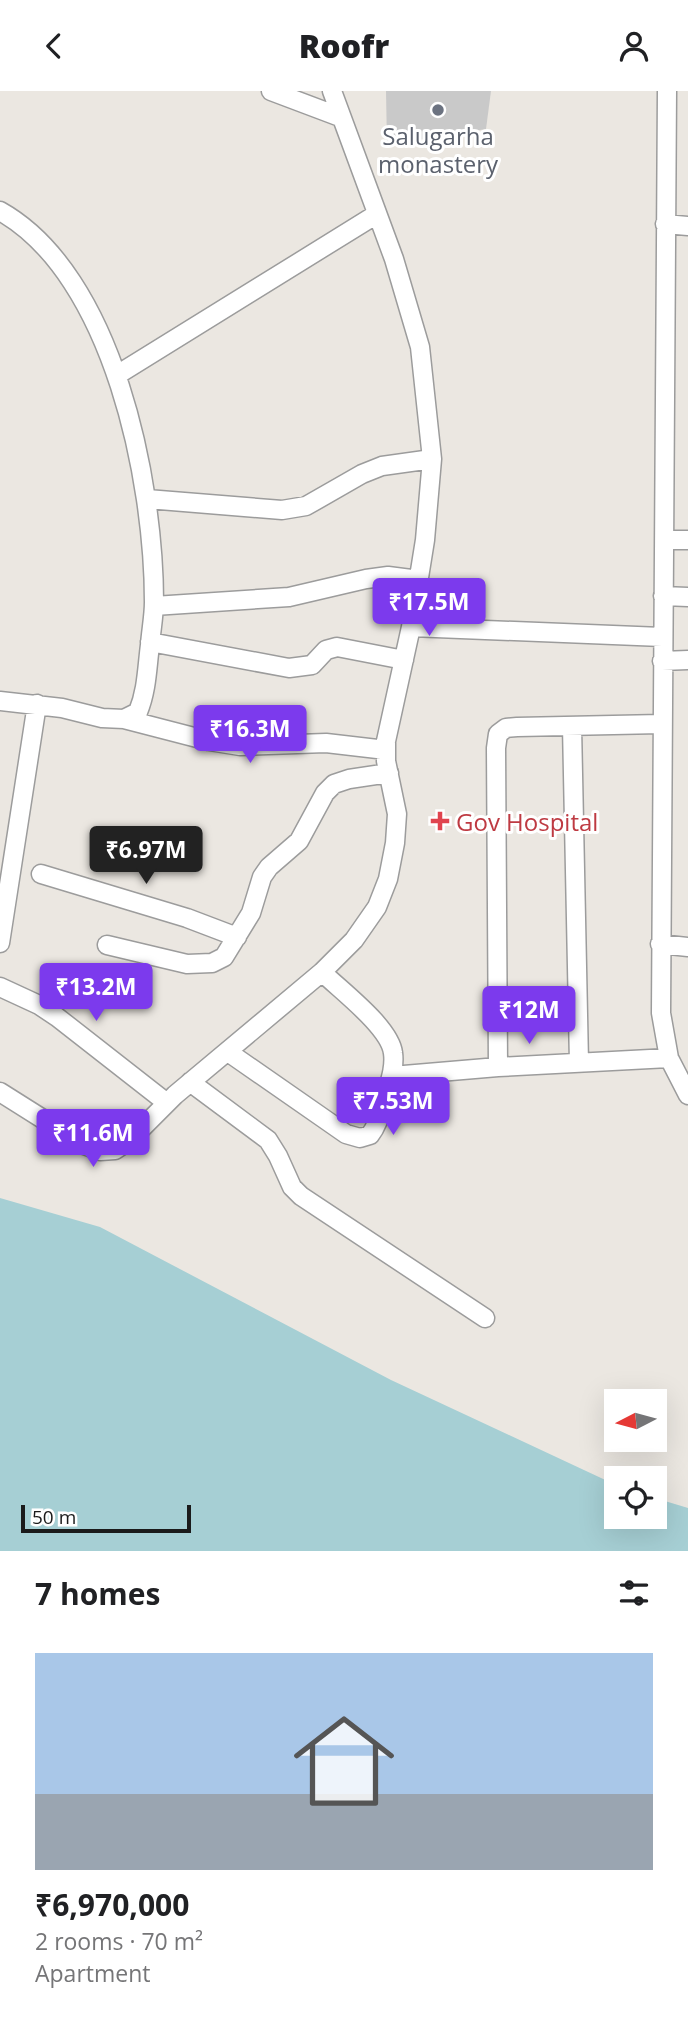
<!DOCTYPE html>
<meta charset="utf-8">
<style>
:root{--surface:#fff;--page:#f2f2f2;--text:#202124;--muted:#757577;--line:#e0e0e0;--accent:#7c3aed}
body{margin:0;font-family:"Open Sans",sans-serif;background:var(--page);color:var(--text);height:100vh;display:flex;flex-direction:column;font-size:26px;white-space:nowrap}
*{box-sizing:border-box;margin:0}
p{font-size:23px;color:var(--muted)}
.icon{flex:none;width:38px;height:38px;fill:none;stroke:currentColor;stroke-width:2;stroke-linecap:round;stroke-linejoin:round}
.map{position:relative;height:1460px;overflow:hidden}
.sheet{display:flex;flex-direction:column;background:var(--surface);flex:1}
.sheet>*{flex:none}
.needle{width:46px;rotate:264deg}
.controls{position:absolute;left:604px;top:1298px;display:grid;gap:14px}
.controls a{display:grid;place-items:center;width:63px;height:63px;border-radius:0px;background:var(--surface);box-shadow:0 7px 28px #0002;font-size:35px}
.scale{position:absolute;left:21px;bottom:18px;width:170px;box-sizing:border-box;padding-left:7px;border:4px solid #1b1b1b;border-top:0;font-size:19px;line-height:24px;white-space:nowrap;color:#1b1b1b;-webkit-text-stroke:5px #fff;paint-order:stroke}
.price{position:absolute;translate:-50% -60px;padding:0 16px;border-radius:7px;background:var(--accent);color:#fff;font-size:23px;line-height:46px;filter:drop-shadow(0 2px 4px #0008)}
.price::after{content:'';position:absolute;left:50%;top:42px;width:21px;height:16px;margin-left:-10px;background:inherit;clip-path:polygon(0 0,100% 0,50% 100%)}
.price.selected{background:#222;color:#fff}
ul{padding:0;list-style:none}
li{display:grid;align-content:center;gap:14px;height:371px;padding:0 35px}
li+li{border-top:2px solid var(--line)}
li span{display:grid;place-items:center;height:217px;border-radius:0px;color:#555}
li>.icon{margin-inline-start:auto}
span .icon{width:126px;height:126px;fill:#fffc;stroke-width:1}
li b{font-size:30px}
h2{display:flex;justify-content:space-between;align-items:center;height:84px;padding:0 35px;font-size:30px}
header{display:flex;justify-content:space-between;align-items:center;height:91px;padding:0 35px;background:var(--surface);font-size:32px;font-weight:800}
.map>svg:first-child{display:block}
</style>
<header><svg class="icon" aria-label="back" viewBox="0 0 24 24"><path d="M15 5l-7 7 7 7"/></svg>Roofr<svg class="icon" aria-label="person" viewBox="0 0 24 24"><circle cx="12" cy="8" r="4"/><path d="M4 21q1-7 8-7t8 7"/></svg></header>
<div class="map">
<svg width="688" height="1460" viewBox="0 0 688 1460">
<rect width="100%" height="100%" fill="#ebe7e1"/>
<path fill="#c9c9c9" d="M386 0H491L486 38 387 54Z"/>
<path fill="#a6cfd4" d="M0 1107 100 1136 391 1289 616 1394V1426H654L655 1407 688 1417V1460H0Z"/>
<g fill="none" stroke-linecap="round" stroke-linejoin="round">
<g stroke="#9c9c9c" stroke-width="21">
<path id="minor" d="M271 0 340 26
M667 0 661 922 669 967 688 1004
M0 120C114 184 154 391 154 511 154 525 151 540 150 554 147 577 147 599 138 621L124 628 102 627 62 617 0 610
M665 133 688 135
M117 284 377 123
M147 408 282 419 306 415 362 383 382 375 432 368
M664 449H688
M663 505 688 506
M154 515 289 506 366 488 388 485 419 489
M411 536 662 546
M150 551 289 577 312 574 326 559 337 556 404 569
M662 570 688 569
M124 628 209 650 240 655 326 652 386 659
M572 635 579 972
M41 783 187 827 237 846
M0 852 37 613
M660 853 688 856
M107 854 187 873 212 872 224 866 251 822 262 786 269 776 299 750 325 702 334 693 349 688 389 682
M0 896 39 914 57 926 167 1012
M228 961 346 1043 360 1047 370 1044C379 1033 381 1018 386 1004 390 990 395 976 393 962 390 936 340 899 322 881
M498 976 496 657 498 643 506 637 517 636 661 633
M392 985 498 976 669 967
M190 991 268 1049 278 1065 292 1096 301 1105 485 1227
M0 1001 84 1054 100 1060 115 1059 130 1049 175 1004 322 881 354 849 377 816 388 788 395 752 397 723 386 670V650L411 536 425 449 432 368 420 256 394 168 332 0"/>
</g>
<use href="#minor" stroke="#fff" stroke-width="18"/>
</g>
<circle fill="#6b7280" stroke="#fff" stroke-width="2.5" cx="438" cy="19" r="7"/>
<path fill="#e0444e" stroke="#fff" stroke-width="2.5" d="M436.5 719.5h7v7h7v7h-7v7h-7v-7h-7v-7h7z"/>
<g text-anchor="middle" dominant-baseline="central" stroke-width="6" stroke-linejoin="round" paint-order="stroke">
<g font-size="24" fill="#5b616d" stroke="#fff">
<text x="438" y="44">Salugarha<tspan x="438" dy="28">monastery</tspan></text>
</g>
<g font-size="24" fill="#be3a42" stroke="#fff" text-anchor="start">
<text x="456" y="730">Gov Hospital</text>
</g>
</g>
</svg>
<div class="controls">
<a><svg class="needle" viewBox="-14 -14 28 28"><path d="M0-13l5 13h-10z" fill="#e53935"/><path d="M0 13l5-13h-10z" fill="#757577"/></svg></a>
<a><svg class="icon" aria-label="locate" viewBox="0 0 24 24"><circle cx="12" cy="12" r="6"/><path d="M12 2v4M12 18v4M2 12h4M18 12h4"/></svg></a>
</div>
<div class="scale">50 m</div>
<b class="price" style="left:429px;top:547px">₹17.5M</b>
<b class="price" style="left:250px;top:674px">₹16.3M</b>
<b class="price selected" style="left:146px;top:795px">₹6.97M</b>
<b class="price" style="left:96px;top:932px">₹13.2M</b>
<b class="price" style="left:529px;top:955px">₹12M</b>
<b class="price" style="left:393px;top:1046px">₹7.53M</b>
<b class="price" style="left:93px;top:1078px">₹11.6M</b>
</div>
<section class="sheet">
<h2>7 homes<svg class="icon" aria-label="filters" viewBox="0 0 24 24"><path d="M4 7h16M4 17h16"/><circle cx="9" cy="7" r="2"/><circle cx="15" cy="17" r="2"/></svg></h2>
<ul>
<li><span style="background:linear-gradient(#a9c7e8 65%,#9aa5b1 0)"><svg class="icon" aria-label="home" viewBox="0 0 24 24"><path d="M3 11l9-7 9 7M6 9v11h12V9"/></svg></span><div><b>₹6,970,000</b><p>2 rooms · 70 m²</p><p>Apartment</p></div></li>
</ul>
</section>
